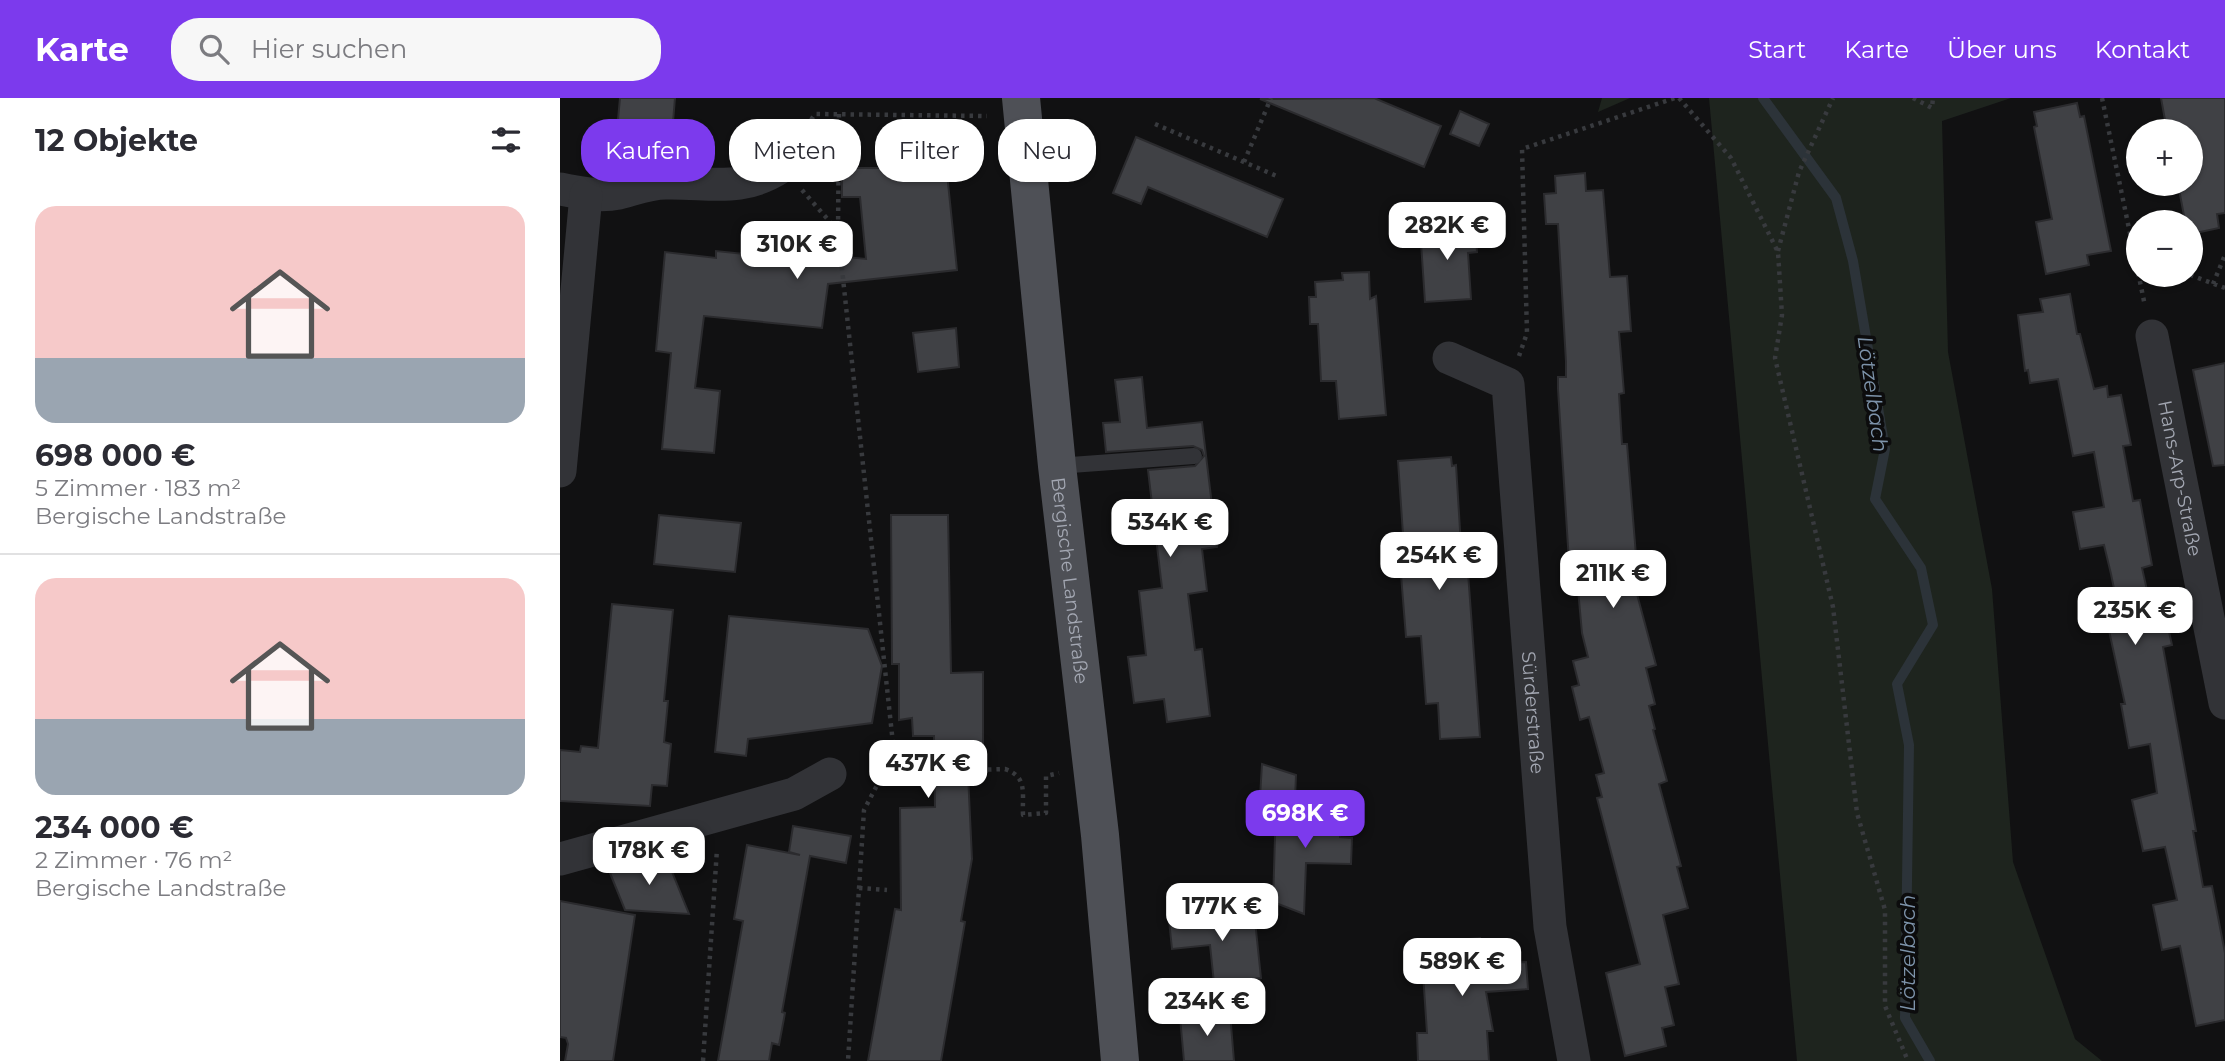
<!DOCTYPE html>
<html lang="de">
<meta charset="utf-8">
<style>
:root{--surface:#fff;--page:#f7f7f7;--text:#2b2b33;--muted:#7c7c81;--line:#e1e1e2;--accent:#7c3aed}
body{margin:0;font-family:Montserrat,sans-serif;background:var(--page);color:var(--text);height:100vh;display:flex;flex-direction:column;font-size:26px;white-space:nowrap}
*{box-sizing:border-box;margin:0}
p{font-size:23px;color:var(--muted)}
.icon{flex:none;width:38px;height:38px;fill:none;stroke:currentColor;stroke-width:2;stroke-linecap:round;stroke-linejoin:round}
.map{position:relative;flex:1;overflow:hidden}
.drawer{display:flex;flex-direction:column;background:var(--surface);width:560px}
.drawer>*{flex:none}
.guide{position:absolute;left:21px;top:21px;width:665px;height:63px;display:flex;gap:14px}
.tools{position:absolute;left:1566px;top:21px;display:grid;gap:14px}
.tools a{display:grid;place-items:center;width:77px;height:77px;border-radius:50%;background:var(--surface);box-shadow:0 2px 5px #0004;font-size:35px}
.price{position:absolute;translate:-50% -60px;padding:0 16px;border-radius:14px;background:#fff;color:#222;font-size:23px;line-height:46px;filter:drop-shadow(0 2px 4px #0008)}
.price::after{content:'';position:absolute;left:50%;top:42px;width:21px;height:16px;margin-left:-10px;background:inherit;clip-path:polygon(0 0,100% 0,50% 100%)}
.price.active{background:var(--accent);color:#fff}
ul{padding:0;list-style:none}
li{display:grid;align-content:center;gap:14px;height:371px;padding:0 35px}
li+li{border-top:2px solid var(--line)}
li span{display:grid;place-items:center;height:217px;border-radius:21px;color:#555}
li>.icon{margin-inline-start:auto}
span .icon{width:126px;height:126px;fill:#fffc;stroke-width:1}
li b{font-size:30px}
h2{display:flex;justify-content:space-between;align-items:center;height:84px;padding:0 35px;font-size:30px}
.pill{padding:0 24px;border-radius:28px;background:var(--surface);box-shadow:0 2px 5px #0004;font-size:24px;line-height:63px}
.pill.active{background:var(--accent);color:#fff}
header{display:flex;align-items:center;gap:42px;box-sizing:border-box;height:98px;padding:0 35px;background:var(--accent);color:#fff}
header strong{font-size:33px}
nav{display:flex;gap:38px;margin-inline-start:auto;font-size:24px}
.search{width:490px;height:63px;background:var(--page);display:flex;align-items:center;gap:18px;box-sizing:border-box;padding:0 24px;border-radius:28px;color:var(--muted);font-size:26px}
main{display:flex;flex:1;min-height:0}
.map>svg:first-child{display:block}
</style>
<header>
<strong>Karte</strong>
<div class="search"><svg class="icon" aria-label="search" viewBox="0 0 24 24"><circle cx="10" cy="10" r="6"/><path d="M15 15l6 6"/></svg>Hier suchen</div>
<nav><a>Start</a><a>Karte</a><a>Über uns</a><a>Kontakt</a></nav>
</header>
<main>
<section class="drawer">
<h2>12 Objekte<svg class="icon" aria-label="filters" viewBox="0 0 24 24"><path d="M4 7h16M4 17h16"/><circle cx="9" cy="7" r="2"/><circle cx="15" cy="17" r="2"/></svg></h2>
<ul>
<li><span style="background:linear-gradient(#f6c9c9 70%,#9aa5b1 0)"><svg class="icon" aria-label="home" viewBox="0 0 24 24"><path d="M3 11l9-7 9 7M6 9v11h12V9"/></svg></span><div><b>698 000 €</b><p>5 Zimmer · 183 m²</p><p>Bergische Landstraße</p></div></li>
<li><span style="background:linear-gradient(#f6c9c9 65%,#9aa5b1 0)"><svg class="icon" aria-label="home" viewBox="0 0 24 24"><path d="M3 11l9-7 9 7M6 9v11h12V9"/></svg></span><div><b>234 000 €</b><p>2 Zimmer · 76 m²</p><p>Bergische Landstraße</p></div></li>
</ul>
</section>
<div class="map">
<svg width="1665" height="963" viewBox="0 0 1665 963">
<rect width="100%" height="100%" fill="#111112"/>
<path fill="#1e241e" d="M1042 0H1070L1038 14Z
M1149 0H1451L1382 23 1388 254 1432 491 1453 764 1515 941 1542 963H1237Z"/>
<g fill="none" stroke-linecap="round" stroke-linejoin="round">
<path stroke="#2c3339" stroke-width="10" d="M1203 0 1276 100 1293 163 1325 351 1315 401 1361 470 1373 527 1337 586 1349 647 1345 920 1370 963"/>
</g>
<path fill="#404145" stroke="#2b2b2e" stroke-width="2" d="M60 0H115L111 48 56 43Z
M814 0 881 28 864 69 700 1Z
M1601 0H1665V115L1657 116 1659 130 1631 136V124L1625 123 1618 86H1631V33H1607Z
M1517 5 1520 19 1524 18 1551 153 1527 157 1529 167 1486 176 1476 124 1492 121 1474 29 1477 28 1474 14Z
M900 13 929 26 919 48 890 36Z
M576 39 723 101 707 139 588 89 581 106 553 95Z
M368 55 369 57 385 56 397 172 268 186 262 230 144 218 135 290 160 293 154 355 102 351 111 255 96 253 105 154 156 160V153L204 158 205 151 306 161 300 99H282V70H326L325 66 345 65 344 57Z
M1025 75 1026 93 1043 92 1050 179 1067 178 1071 233 1059 234 1064 295 1059 296 1062 346H1067L1077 470H1070L1096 567 1086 570 1095 606 1089 608 1095 631 1093 632 1107 683 1099 686 1121 768 1117 769 1128 810 1103 817 1119 886 1105 889 1114 927 1102 930 1106 948 1065 958 1046 875 1080 866 1037 700 1042 699 1036 677 1044 675 1029 619 1020 622 1012 589 1019 587 1013 563 1028 559 1022 535 1017 480H1010L998 291V279H1006V264L998 126H986L984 96 996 95 995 78Z
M915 126 917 154 908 155 911 201 865 204 860 130Z
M809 174 810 201 816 198 826 317 779 321 776 283H761L758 226H750L749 199H756L755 184 783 182 782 175Z
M1510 196 1517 236H1520L1534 291 1547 288 1548 299 1561 297 1571 347 1563 348 1573 403 1580 402 1592 467 1582 470 1593 519 1605 516 1612 547 1603 549 1636 733H1633L1643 789 1652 788 1665 855V922L1636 928 1620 848 1602 852 1593 807 1617 802 1605 749 1583 753 1572 702 1597 695 1590 646 1569 650 1561 606H1565L1548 528 1561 525 1551 476 1544 447 1520 451 1513 414 1544 409 1534 354 1513 358 1498 281 1470 285 1468 272 1465 273 1458 217 1483 214 1480 201Z
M396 230 399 269 358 274 353 235Z
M1665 265V367L1653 368 1633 272Z
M582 279 587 330 642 324 657 449 642 451 647 493 628 496 635 552 642 551 650 618 607 624 604 601 574 605 568 559 586 557 579 493 602 490 588 372 635 368 644 358 642 352 633 348 546 354 543 325 560 324 555 282Z
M891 359 892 368 896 367 901 448 906 447 920 639 880 641 878 605 866 606 861 538 846 539 839 452 844 451 838 363Z
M99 417 181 425 175 474 94 466Z
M331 417H388L391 575 423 574V655H407L412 761 401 823 405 824 381 963H308L335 811 341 812 340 710 375 709 374 638H353L352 620 339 622V566H332Z
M52 506 113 512 104 603H108L104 644 111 646 107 688 92 687 90 708 0 703V652L20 654 21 648 38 650Z
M169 518 308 531 322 568 312 625 188 641 186 658 155 654Z
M702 666 736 677 735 701 700 699Z
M716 707 780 712V739L792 740 791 766 746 765 744 816 713 804Z
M233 728 291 738 286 765 250 758 222 914 225 915 219 947 212 945 209 963H158L183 823 174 821 187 747 240 757 229 754Z
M104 754 129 816 65 812 50 775Z
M0 803 75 817 53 963H5L8 946 6 940 0 939Z
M694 813 701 880 654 885 650 847 612 851 609 822Z
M920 840V846L937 845 939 866 966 864 968 891 926 894 933 933H927L929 963H858L857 935H867L861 845Z
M670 915 674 963H624L620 919Z"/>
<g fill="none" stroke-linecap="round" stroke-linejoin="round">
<path stroke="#383a3e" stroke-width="4.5" stroke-dasharray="3.5 5" stroke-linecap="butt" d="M1119 0 1171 60 1218 154 1222 217 1215 260 1273 509 1297 715 1325 812V908L1348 963
M1353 0 1372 10 1373 0
M1542 0 1585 208
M279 16 278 134 334 655 304 712 288 963
M595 26 719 79
M237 43 255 16 427 18
M684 64 711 0
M242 92 278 133
M1218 153 1239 74 1273 0
M1630 177 1665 190
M1653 186 1665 157
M959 258 967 235 962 51 1115 0
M326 675 445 671C468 679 462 695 463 717L486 715V678L499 675
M299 790 327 792
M143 963 157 751"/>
<path stroke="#323337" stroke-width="16" d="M497 368 634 358"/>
<g stroke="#323337" stroke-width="33">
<path d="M0 91C19 95 39 99 59 95 75 91 89 85 106 85 151 84 181 95 221 69"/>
<path id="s1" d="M1592 238 1665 605"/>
<path id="s2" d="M889 260 948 286 990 829 1014 963"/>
<path d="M0 373 26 97"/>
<path d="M0 761 234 696 270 676"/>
</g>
<path stroke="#4e5056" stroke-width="38" id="s3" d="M461 0 497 368 540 737 560 963"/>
</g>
<g text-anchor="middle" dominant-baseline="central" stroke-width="7" stroke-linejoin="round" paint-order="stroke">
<g font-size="19" fill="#a3a7b2" stroke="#0c0c0d">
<text stroke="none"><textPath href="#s1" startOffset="145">Hans-Arp-Straße</textPath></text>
<text stroke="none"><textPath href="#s3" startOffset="485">Bergische Landstraße</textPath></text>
<text stroke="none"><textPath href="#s2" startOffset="394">Sürderstraße</textPath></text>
</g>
<g font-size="21" font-style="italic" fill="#7d93aa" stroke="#0c0c0d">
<text transform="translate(1313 296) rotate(82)">Lötzelbach</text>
<text transform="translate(1347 855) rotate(-90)">Lötzelbach</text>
</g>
</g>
</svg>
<div class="tools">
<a>+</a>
<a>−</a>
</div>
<b class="price" style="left:887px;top:164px">282K €</b>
<b class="price" style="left:237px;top:183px">310K €</b>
<b class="price" style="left:610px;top:461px">534K €</b>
<b class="price" style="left:879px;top:494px">254K €</b>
<b class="price" style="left:1053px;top:512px">211K €</b>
<b class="price" style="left:1575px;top:549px">235K €</b>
<b class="price" style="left:368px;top:702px">437K €</b>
<b class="price active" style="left:745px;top:752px">698K €</b>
<b class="price" style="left:89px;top:789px">178K €</b>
<b class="price" style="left:662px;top:845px">177K €</b>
<b class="price" style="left:902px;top:900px">589K €</b>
<b class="price" style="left:647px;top:940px">234K €</b>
<div class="guide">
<a class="pill active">Kaufen</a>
<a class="pill">Mieten</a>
<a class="pill">Filter</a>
<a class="pill">Neu</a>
</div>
</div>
</main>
